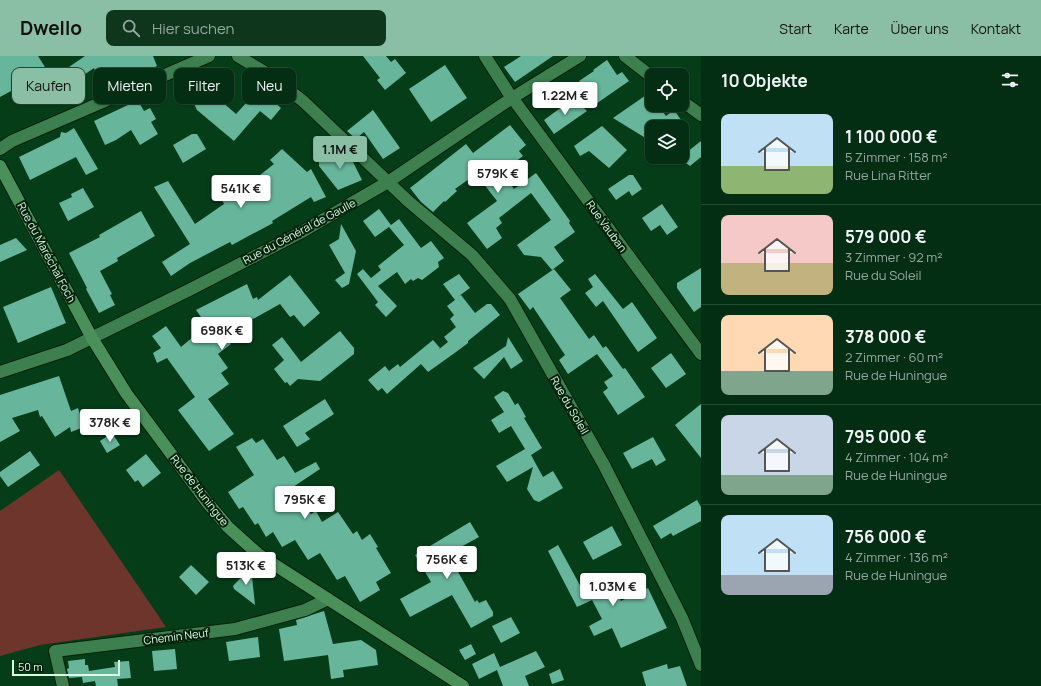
<!DOCTYPE html>
<html lang="de">
<meta charset="utf-8">
<style>
:root{--surface:#042e13;--page:#0d361c;--text:#f1f3f6;--muted:#97a8a0;--line:#254a33;--accent:#8abfa5}
body{margin:0;font-family:Manrope,sans-serif;background:var(--page);color:var(--text);height:100vh;display:flex;flex-direction:column;font-size:15px;white-space:nowrap}
*{box-sizing:border-box;margin:0}
p{font-size:13px;color:var(--muted)}
.icon{flex:none;width:22px;height:22px;fill:none;stroke:currentColor;stroke-width:2;stroke-linecap:round;stroke-linejoin:round}
.map{position:relative;flex:1;overflow:hidden}
.drawer{display:flex;flex-direction:column;background:var(--surface);width:340px}
.drawer>*{flex:none}
.banner{position:absolute;left:12px;top:12px;width:380px;height:36px;display:flex;gap:8px}
.controls{position:absolute;left:645px;top:12px;display:grid;gap:8px}
.controls a{display:grid;place-items:center;width:44px;height:44px;border-radius:8px;background:var(--surface);box-shadow:0 1px 3px #0004,0 0 0 1px var(--line);font-size:20px}
.scale{position:absolute;left:12px;bottom:10px;width:108px;box-sizing:border-box;padding-left:4px;border:2px solid #dcfee1;border-top:0;font-size:11px;line-height:14px;white-space:nowrap;color:#dcfee1;-webkit-text-stroke:3px #05200c;paint-order:stroke}
.price{position:absolute;translate:-50% -34px;padding:0 9px;border-radius:4px;background:#fff;color:#222;font-size:13px;line-height:26px;filter:drop-shadow(0 1px 2px #0008)}
.price::after{content:'';position:absolute;left:50%;top:24px;width:12px;height:9px;margin-left:-6px;background:inherit;clip-path:polygon(0 0,100% 0,50% 100%)}
.price.on{background:var(--accent);color:#111}
ul{padding:0;list-style:none}
li{display:flex;align-items:center;gap:12px;height:100px;padding:0 20px}
li+li{border-top:1px solid var(--line)}
li span{display:grid;place-items:center;flex:none;width:112px;height:80px;border-radius:8px;color:#555}
li>.icon{margin-inline-start:auto}
span .icon{width:48px;height:48px;fill:#fffc;stroke-width:1}
li b{font-size:17px}
h2{display:flex;justify-content:space-between;align-items:center;height:48px;padding:0 20px;font-size:17px}
.chip{padding:0 14px;border-radius:8px;background:var(--surface);box-shadow:0 1px 3px #0004,0 0 0 1px var(--line);font-size:14px;line-height:36px}
.chip.on{background:var(--accent);color:#111}
header{display:flex;align-items:center;gap:24px;box-sizing:border-box;height:56px;padding:0 20px;background:var(--accent);color:#111}
header strong{font-size:19px}
nav{display:flex;gap:22px;margin-inline-start:auto;font-size:14px}
.search{width:280px;height:36px;background:var(--page);display:flex;align-items:center;gap:10px;box-sizing:border-box;padding:0 14px;border-radius:8px;color:var(--muted);font-size:15px}
main{display:flex;flex:1;min-height:0}
.map>svg:first-child{display:block}
</style>
<header>
<strong>Dwello</strong>
<div class="search"><svg class="icon" aria-label="search" viewBox="0 0 24 24"><circle cx="10" cy="10" r="6"/><path d="M15 15l6 6"/></svg>Hier suchen</div>
<nav><a>Start</a><a>Karte</a><a>Über uns</a><a>Kontakt</a></nav>
</header>
<main>
<div class="map">
<svg width="701" height="630" viewBox="0 0 701 630">
<rect width="100%" height="100%" fill="#063d19"/>
<path fill="#6d352c" d="M59 414 166 571 40 589 0 600V455Z"/>
<path fill="#67b69b" d="M0 0H38L57 30 32 46 17 23 13 34 0 41Z
M85 0H153L157 10 125 25 127 27 118 31 116 28 103 34 94 12 78 23 69 11Z
M363 0H386L391 6 395 3 406 17 385 34 377 24 380 22Z
M521 0H553L515 26 504 11Z
M607 4 617 19 622 16 629 25 593 50 577 40 586 34 579 25 594 15 593 14Z
M445 9 467 42 431 66 409 33Z
M202 15 213 38 236 58 259 33 281 52 271 64 260 55 234 85 197 54 186 30 188 29 185 22Z
M652 35V49H658L666 60 674 54 686 71H652V86L613 62Z
M135 40 144 55 150 52 156 63 151 66 158 78 140 89 131 74 116 84 105 89 94 65 128 49 125 44Z
M574 42 587 55 554 78 544 64Z
M373 54 400 92 383 103 364 76 356 83 347 75Z
M510 69 526 89 519 95 523 100 502 116 514 133 536 117 570 165 569 167 575 176 554 191 564 205 552 214 541 201 524 199 517 189 551 164 531 137 499 162 502 167 496 172 502 182 487 193 467 167 497 145 476 118 455 133 457 135 445 146 444 145 433 156 421 146 410 132 466 88 473 97Z
M602 70 627 94 609 112 589 95 580 100 574 90Z
M74 72 98 113 86 119 76 101 30 124 19 101 60 81 61 76 66 77Z
M192 78H197L206 93 183 107 173 89Z
M701 85V101L690 110 679 102 682 101V100Z
M282 93 307 116 311 113 326 141 314 146 311 141 272 165 273 167 232 189 230 186 190 207 171 220 162 206 190 188 154 131 168 125 195 168 224 148 220 140 233 131 237 137 274 108 270 104Z
M334 94 340 101 347 98 350 100 362 124 338 134 319 110V106Z
M629 119H633L642 133 632 140 629 135 616 144 608 133Z
M83 132 94 151 68 165 59 147 72 141 71 138Z
M662 148 678 171 667 179 660 169 651 175 642 162Z
M379 153 391 169 399 163 421 192 431 185 444 202 438 206 439 211 422 224 418 222 413 225 411 223 405 228 397 216 378 230 397 250 386 261 375 249 378 246 357 218 363 213 371 222 381 214 378 210 404 189 389 171 375 181 363 165Z
M141 155 155 180 117 202 118 205 100 215 112 238 110 239 115 249 99 257 86 233 87 232 69 197 100 181 99 179Z
M341 168 356 195 349 228 342 232 335 224 345 217 329 189 339 183Z
M16 182 27 194 0 206V189Z
M701 212V251L694 256 677 232V227Z
M554 213 571 234 560 242 589 283 594 279 603 292 606 290 623 313 625 312 645 341 618 359 603 336 608 332 604 326 613 320 597 298 568 318 559 304 565 299 533 251 530 254 518 238Z
M459 218 470 232 459 240 461 239 475 257 487 248H491L500 259 468 285V287L456 296 428 316 421 308 387 338 382 332 378 335 368 324 385 310 389 315 398 308 400 311 433 284 440 292 438 294 448 286 444 281 456 271 450 263 454 259 447 250 455 244 443 228Z
M595 218 623 253 632 246 657 282 638 296 603 245 596 251 585 237 593 231 588 223Z
M290 219 320 257 304 271 294 259 290 261 280 248 244 268 239 262 222 275 231 288 218 298 228 312 221 317 229 328 208 343 234 378 209 395 178 354 195 341 167 302 157 307 153 297 161 292 152 280 166 270 181 291 200 275 199 273 206 268 196 254 247 228 253 243 257 241 258 244Z
M51 231 66 267 18 287 3 251Z
M340 275 354 292V298L320 325 298 323 290 330 287 326 285 327 274 313 284 304 272 289 282 281 301 306Z
M508 281 523 305 511 313 504 301 484 323 473 312 506 290Z
M671 297 686 318 666 332 651 312Z
M59 320 71 355 78 352 84 371 71 376 70 371 55 381 42 360 40 361 38 354 12 362 20 375 0 386V339Z
M503 335 508 337 515 349 518 347 526 361 524 362 542 392 531 399 543 421 553 415 563 432 539 446 534 444 527 433 533 411 507 426 496 410 525 393 511 370 499 377 491 364 504 356 494 341Z
M325 343 334 358 305 377 310 383 297 391 283 370Z
M701 348V402L675 369Z
M112 377 120 389 107 397 100 385Z
M653 381 666 404 656 410 652 403 632 413 623 397Z
M252 382 256 387 263 383 277 404 284 400 295 417 316 406 320 413 293 431 311 458 316 455 322 466 338 456 353 478 357 475 362 484 370 478 378 491 376 492 391 517 376 526 380 534 360 546 345 520 337 524 320 497 308 504 295 484 282 491 273 476 266 481 258 467 255 469 243 451 239 453 228 436 254 419 236 391Z
M30 395 40 409 8 431 0 420V416Z
M146 398 161 417 143 431 138 424 135 426 126 414Z
M697 444 701 451V465L673 480 671 477 661 483 653 470Z
M470 466 479 481 448 498 475 546 477 544 479 547 486 544 493 556V560L471 572 452 539 410 561 400 543 431 526 415 499Z
M612 470 622 489 593 504 583 486Z
M558 489 582 533 596 526 599 533 612 527 621 545 648 532 667 572 621 592 612 572 594 580 589 570 602 563 592 544 577 551 548 495Z
M191 509 209 526 196 539 179 521Z
M251 511 255 549 234 533 233 530Z
M324 555 333 588 361 584 376 594 378 609 343 614 344 621 331 623 328 599 284 605 279 573 297 569 296 564Z
M511 561 520 577 501 587 492 570Z
M258 581 260 601 229 605 226 586Z
M471 588 476 598 465 604 459 594Z
M175 593 177 613 154 615 152 595Z
M536 595 545 611 525 620 529 630H503L497 614 479 623 472 608 494 597 500 611Z
M85 603V609H88L89 615 115 611 114 606 129 605 131 622 117 623 118 630H96L95 625 83 627 82 621 69 622 67 613 69 612 68 605Z
M667 608 668 613 680 610 687 630H646L642 616Z
M560 613 564 624 552 628 549 618Z"/>
<g fill="none" stroke-linecap="round" stroke-linejoin="round">
<g stroke="#002109" stroke-width="14">
<path id="minor" d="M238 0 266 17 303 45 408 145 472 199 510 243 604 409 682 562 701 609
M485 0 508 36 701 298
M625 0 652 21
M682 45 701 59
M0 93 12 85 209 0
M63 630 55 595 235 573 305 554 328 543"/>
</g>
<g stroke="#002109" stroke-width="14">
<path id="tertiary" d="M0 316 67 294 191 233 300 177 388 126 512 42 580 0"/>
</g>
<g stroke="#002109" stroke-width="14">
<path id="secondary" d="M0 110 92 282 126 337 206 445 228 471 258 498 463 630"/>
</g>
<use href="#minor" stroke="#3d7f4e" stroke-width="12"/>
<use href="#tertiary" stroke="#3d7f4e" stroke-width="12"/>
<use href="#secondary" stroke="#4a905b" stroke-width="12"/>
</g>
<g text-anchor="middle" dominant-baseline="central" stroke-width="4" stroke-linejoin="round" paint-order="stroke">
<g font-size="11" fill="#dcfee1" stroke="#05200c">
<text transform="translate(607 170) rotate(54)">Rue Vauban</text>
<text transform="translate(299 175) rotate(-28)">Rue du Général de Gaulle</text>
<text transform="translate(47 196) rotate(62)">Rue du Maréchal Foch</text>
<text transform="translate(570 349) rotate(60)">Rue du Soleil</text>
<text transform="translate(200 434) rotate(52)">Rue de Huningue</text>
<text transform="translate(176 580) rotate(-7)">Chemin Neuf</text>
</g>
</g>
</svg>
<div class="controls">
<a><svg class="icon" aria-label="locate" viewBox="0 0 24 24"><circle cx="12" cy="12" r="6"/><path d="M12 2v4M12 18v4M2 12h4M18 12h4"/></svg></a>
<a><svg class="icon" aria-label="layers" viewBox="0 0 24 24"><path d="M12 4l9 5-9 5-9-5zM3 14l9 5 9-5"/></svg></a>
</div>
<div class="scale">50 m</div>
<b class="price" style="left:565px;top:60px">1.22M €</b>
<b class="price on" style="left:340px;top:114px">1.1M €</b>
<b class="price" style="left:498px;top:138px">579K €</b>
<b class="price" style="left:241px;top:153px">541K €</b>
<b class="price" style="left:222px;top:295px">698K €</b>
<b class="price" style="left:110px;top:387px">378K €</b>
<b class="price" style="left:305px;top:464px">795K €</b>
<b class="price" style="left:447px;top:524px">756K €</b>
<b class="price" style="left:246px;top:530px">513K €</b>
<b class="price" style="left:613px;top:551px">1.03M €</b>
<div class="banner">
<a class="chip on">Kaufen</a>
<a class="chip">Mieten</a>
<a class="chip">Filter</a>
<a class="chip">Neu</a>
</div>
</div>
<section class="drawer">
<h2>10 Objekte<svg class="icon" aria-label="filters" viewBox="0 0 24 24"><path d="M4 7h16M4 17h16"/><circle cx="9" cy="7" r="2"/><circle cx="15" cy="17" r="2"/></svg></h2>
<ul>
<li><span style="background:linear-gradient(#bfe0f5 65%,#8fb573 0)"><svg class="icon" aria-label="home" viewBox="0 0 24 24"><path d="M3 11l9-7 9 7M6 9v11h12V9"/></svg></span><div><b>1 100 000 €</b><p>5 Zimmer · 158 m²</p><p>Rue Lina Ritter</p></div></li>
<li><span style="background:linear-gradient(#f6c9c9 60%,#c2b280 0)"><svg class="icon" aria-label="home" viewBox="0 0 24 24"><path d="M3 11l9-7 9 7M6 9v11h12V9"/></svg></span><div><b>579 000 €</b><p>3 Zimmer · 92 m²</p><p>Rue du Soleil</p></div></li>
<li><span style="background:linear-gradient(#ffd9b3 70%,#7fa58c 0)"><svg class="icon" aria-label="home" viewBox="0 0 24 24"><path d="M3 11l9-7 9 7M6 9v11h12V9"/></svg></span><div><b>378 000 €</b><p>2 Zimmer · 60 m²</p><p>Rue de Huningue</p></div></li>
<li><span style="background:linear-gradient(#c9d6e8 75%,#7fa58c 0)"><svg class="icon" aria-label="home" viewBox="0 0 24 24"><path d="M3 11l9-7 9 7M6 9v11h12V9"/></svg></span><div><b>795 000 €</b><p>4 Zimmer · 104 m²</p><p>Rue de Huningue</p></div></li>
<li><span style="background:linear-gradient(#bfe0f5 75%,#9aa5b1 0)"><svg class="icon" aria-label="home" viewBox="0 0 24 24"><path d="M3 11l9-7 9 7M6 9v11h12V9"/></svg></span><div><b>756 000 €</b><p>4 Zimmer · 136 m²</p><p>Rue de Huningue</p></div></li>
</ul>
</section>
</main>
